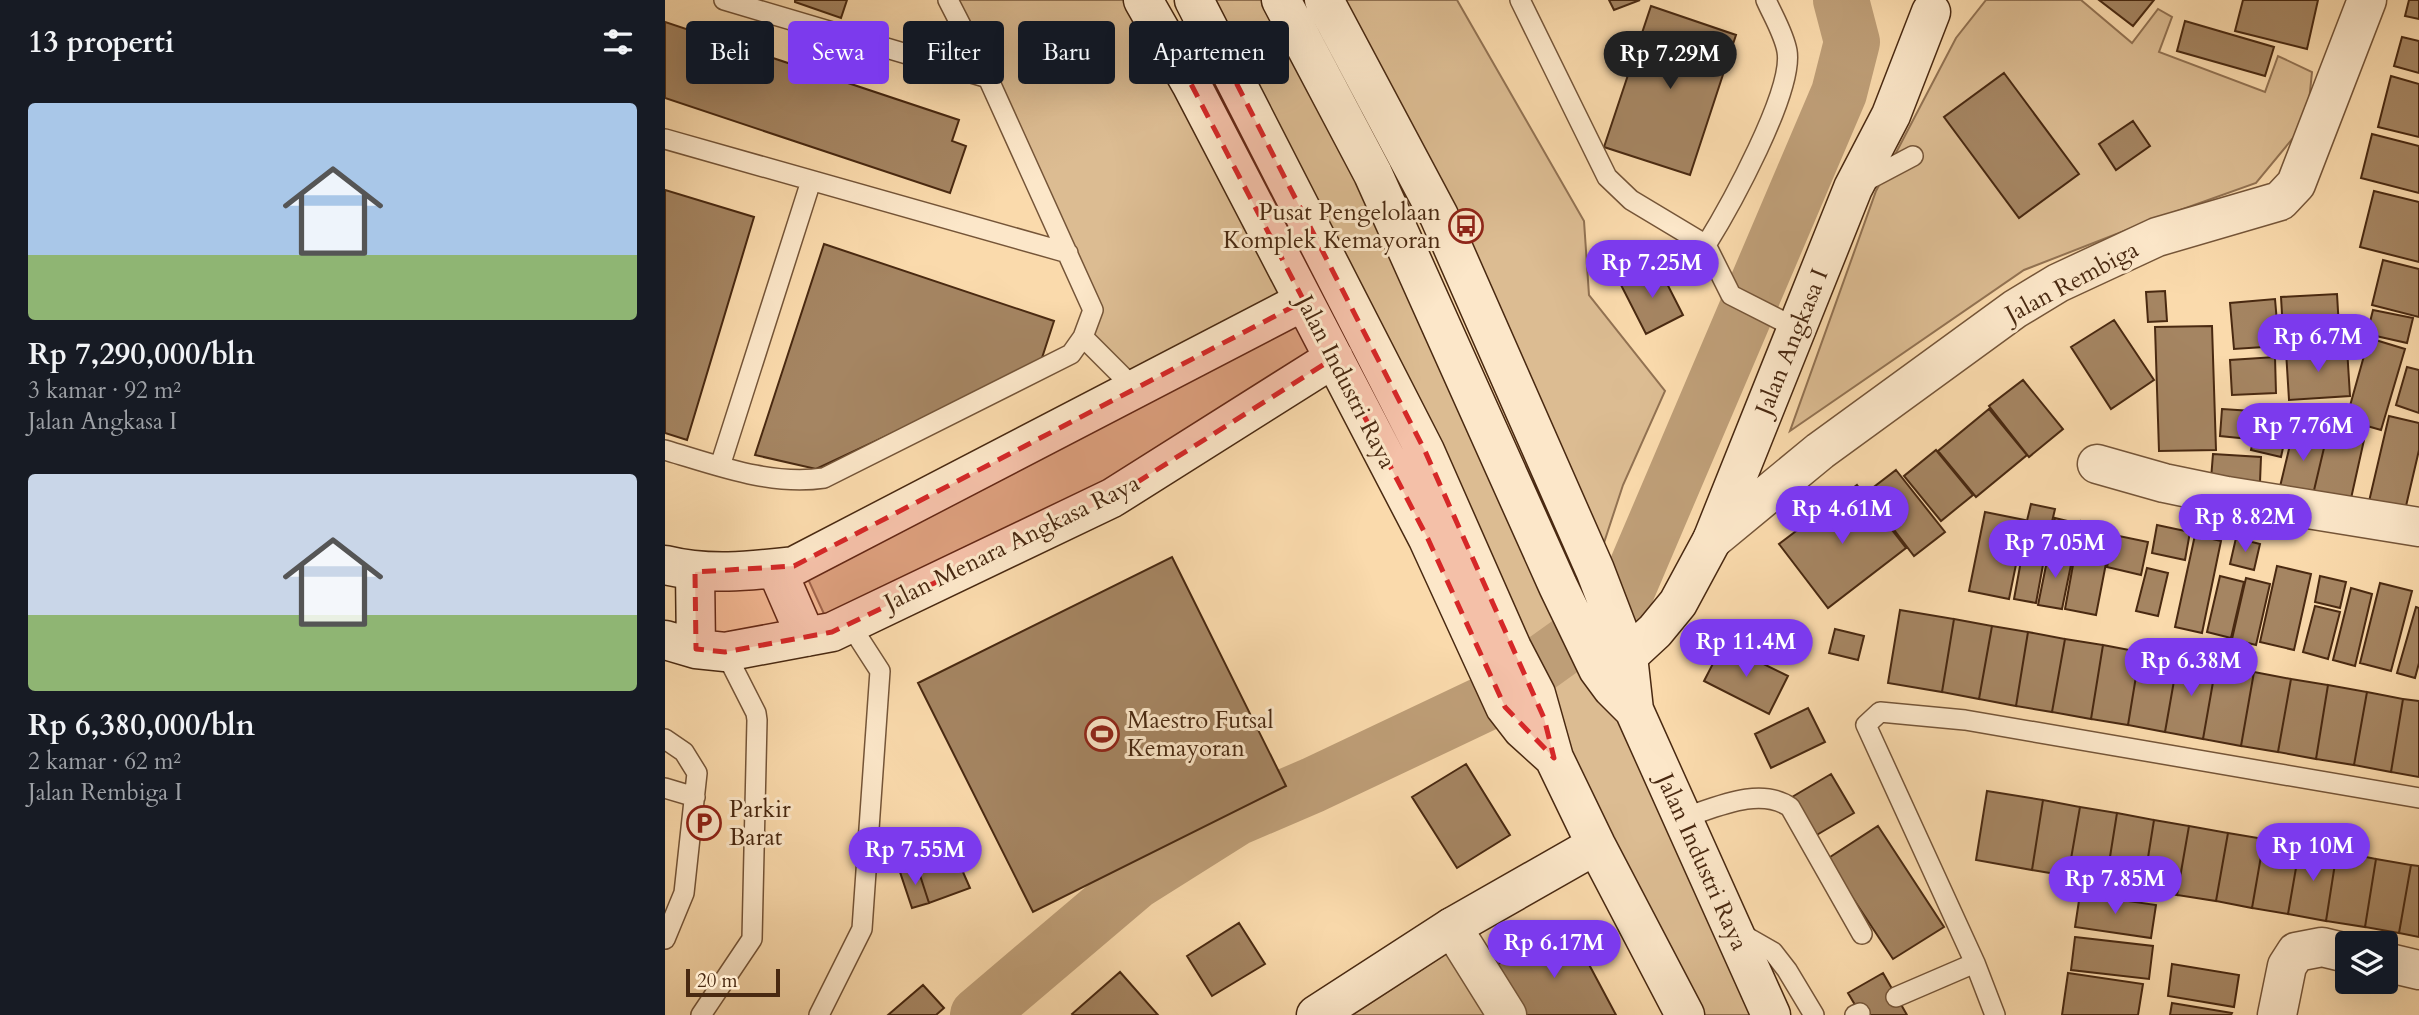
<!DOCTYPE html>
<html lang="id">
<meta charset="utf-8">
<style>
:root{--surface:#171b24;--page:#20242c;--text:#f1f3f6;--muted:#9ea1a6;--accent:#7c3aed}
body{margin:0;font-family:Cardo,serif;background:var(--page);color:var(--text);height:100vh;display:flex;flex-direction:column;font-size:26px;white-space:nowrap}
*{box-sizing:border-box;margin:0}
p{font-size:23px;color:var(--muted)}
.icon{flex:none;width:38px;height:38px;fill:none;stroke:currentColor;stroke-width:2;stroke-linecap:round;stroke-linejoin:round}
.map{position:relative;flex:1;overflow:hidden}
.sheet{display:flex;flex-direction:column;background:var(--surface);width:665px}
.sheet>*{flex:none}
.guide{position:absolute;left:21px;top:21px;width:665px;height:63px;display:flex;gap:14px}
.fabs{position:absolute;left:1670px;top:931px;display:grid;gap:14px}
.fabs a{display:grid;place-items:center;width:63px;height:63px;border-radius:7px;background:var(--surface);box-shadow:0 7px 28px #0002;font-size:35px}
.scale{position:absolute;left:21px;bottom:18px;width:94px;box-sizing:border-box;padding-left:7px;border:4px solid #492911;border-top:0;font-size:19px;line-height:24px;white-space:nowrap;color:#492911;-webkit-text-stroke:5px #fce7c9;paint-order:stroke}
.price{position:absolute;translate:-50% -60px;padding:0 16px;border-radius:24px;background:var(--accent);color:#fff;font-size:23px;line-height:46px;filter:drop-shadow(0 2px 4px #0008)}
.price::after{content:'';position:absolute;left:50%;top:42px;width:21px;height:16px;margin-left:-10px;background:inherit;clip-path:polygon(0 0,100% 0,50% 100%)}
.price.selected{background:#222;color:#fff}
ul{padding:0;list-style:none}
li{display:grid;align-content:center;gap:14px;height:371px;padding:0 28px}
li span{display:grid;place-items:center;height:217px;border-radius:7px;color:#555}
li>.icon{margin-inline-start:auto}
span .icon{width:126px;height:126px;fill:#fffc;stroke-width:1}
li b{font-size:30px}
h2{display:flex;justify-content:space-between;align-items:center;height:84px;padding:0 28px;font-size:30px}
.chip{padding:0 24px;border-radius:7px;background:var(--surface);box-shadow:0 7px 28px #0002;font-size:24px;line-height:63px}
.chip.selected{background:var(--accent);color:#fff}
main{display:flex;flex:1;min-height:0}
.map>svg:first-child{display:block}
</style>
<main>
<section class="sheet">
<h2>13 properti<svg class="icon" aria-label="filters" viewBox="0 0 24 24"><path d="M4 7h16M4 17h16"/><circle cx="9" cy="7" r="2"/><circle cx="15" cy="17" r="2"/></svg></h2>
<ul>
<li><span style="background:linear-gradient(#a9c7e8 70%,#8fb573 0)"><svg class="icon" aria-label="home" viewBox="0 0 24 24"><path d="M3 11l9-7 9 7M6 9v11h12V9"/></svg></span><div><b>Rp 7,290,000/bln</b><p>3 kamar · 92 m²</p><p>Jalan Angkasa I</p></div></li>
<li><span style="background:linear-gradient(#c9d6e8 65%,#8fb573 0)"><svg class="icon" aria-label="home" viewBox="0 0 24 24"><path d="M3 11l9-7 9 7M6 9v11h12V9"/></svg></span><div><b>Rp 6,380,000/bln</b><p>2 kamar · 62 m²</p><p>Jalan Rembiga I</p></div></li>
</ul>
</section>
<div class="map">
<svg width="1754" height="1015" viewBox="0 0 1754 1015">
<rect width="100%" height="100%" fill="#fadaac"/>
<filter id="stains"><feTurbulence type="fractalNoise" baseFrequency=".00286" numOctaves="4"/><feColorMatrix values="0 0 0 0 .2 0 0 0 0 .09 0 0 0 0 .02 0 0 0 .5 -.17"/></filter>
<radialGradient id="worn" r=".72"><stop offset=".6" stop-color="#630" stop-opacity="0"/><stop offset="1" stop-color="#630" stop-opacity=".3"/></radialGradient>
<path fill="#dcbc92" stroke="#927252" stroke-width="2" d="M288 0H482L669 358 165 627 137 566 470 388 420 337 429 310Z
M528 0H616L1106 1015H1020Z
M661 0H792L919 221 924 295 1000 391 958 485 930 570Z
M1321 0H1416L1467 43 1493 9 1507 17 1494 52 1600 92 1613 56 1647 72 1642 121 1591 183 1490 219 1359 270 1125 431 1211 191 1291 38Z
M782 953 820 1015H687Z"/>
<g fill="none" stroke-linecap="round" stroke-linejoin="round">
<path stroke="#be9e77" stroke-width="56" d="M313 1015 471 881 571 818 648 785 821 703 955 607 1174 93 1187 42 1176 0"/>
</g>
<path fill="#a58562" stroke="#492911" stroke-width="2" d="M130 0H182L176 18 130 2Z
M944 0H975L949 10Z
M1434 0H1489L1468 26Z
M1578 0H1653L1642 49 1570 31Z
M1744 0H1754V19L1740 16Z
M986 6 1071 35 1025 175 939 147Z
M1520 21 1609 47 1600 76 1512 51Z
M0 22 294 120 287 141 301 146 285 193 0 98Z
M1737 37 1754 41V73L1729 66Z
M1339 73 1414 174 1354 218 1279 117Z
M1726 76 1754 84V137L1713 127Z
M1468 121 1485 146 1451 170 1434 144Z
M1707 134 1754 146V193L1696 178Z
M0 190 89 217 22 440 0 433Z
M1709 191 1754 202V262L1695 247Z
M159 244 389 321 375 364 151 469 90 455Z
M1718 260 1754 269V317L1707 305Z
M993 266 1018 315 981 334 956 285Z
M1500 291 1502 321 1483 322 1481 292Z
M1672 294 1675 345 1619 348 1616 297Z
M1610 299 1614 346 1569 349 1565 303Z
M1708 310 1748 318 1742 343 1702 334Z
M1449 320 1489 380 1446 409 1406 347Z
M1547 326 1551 450 1494 451 1490 327Z
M1704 338 1740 349 1716 430 1681 420Z
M1682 348 1685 396 1624 400 1621 351Z
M1610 357 1611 393 1567 395 1565 360Z
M1742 367 1754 370V413L1731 405Z
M1358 380 1398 429 1364 457 1324 406Z
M1324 409 1362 455 1311 497 1273 451Z
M1557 409 1587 411 1584 439 1555 436Z
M1724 416 1754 423V450L1738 519 1702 510Z
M1593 419 1623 425 1616 457 1586 450Z
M1630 424 1663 431 1646 503 1613 495Z
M1663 431 1699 440 1683 512 1646 503Z
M1271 450 1308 495 1276 521 1239 476Z
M1548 454 1596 457 1595 482 1546 479Z
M1231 470 1280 532 1249 556 1201 493Z
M1192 485 1241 548 1163 608 1114 544Z
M1366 504 1390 509 1383 539 1359 533Z
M1320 512 1360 520 1344 599 1304 591Z
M1390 518 1415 524 1410 551 1384 546Z
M1416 521 1448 527 1431 615 1400 609Z
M1492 525 1525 532 1520 560 1487 553Z
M1449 535 1483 542 1476 575 1442 567Z
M1530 535 1556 541 1537 633 1510 627Z
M1571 538 1595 544 1589 570 1565 564Z
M1360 539 1382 543 1371 603 1349 599Z
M1384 551 1408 555 1397 609 1373 605Z
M507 557 621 786 368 912 253 683Z
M1612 566 1646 574 1629 650 1595 642Z
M1482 568 1503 573 1493 616 1471 611Z
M1555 576 1579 582 1566 638 1542 632Z
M1655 576 1681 582 1675 608 1650 602Z
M1581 578 1605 584 1591 645 1567 639Z
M1715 583 1747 591 1726 671 1695 663Z
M1686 588 1707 594 1690 666 1668 660Z
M1650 606 1675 612 1663 659 1638 652Z
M1751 607 1754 608V663L1750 678 1732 673Z
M1235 610 1289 619 1277 692 1223 683Z
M1289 619 1327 626 1314 699 1277 692Z
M1327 626 1363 632 1351 706 1314 699Z
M1170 629 1199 636 1193 660 1164 653Z
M1363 632 1400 639 1387 712 1351 706Z
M1400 639 1438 645 1426 719 1387 712Z
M1058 644 1123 676 1104 714 1039 681Z
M1438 645 1475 652 1463 725 1426 719Z
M1475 652 1513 658 1500 732 1463 725Z
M1513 658 1551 665 1538 739 1500 732Z
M1551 665 1589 672 1576 746 1538 739Z
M1589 672 1626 679 1613 752 1576 746Z
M1626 679 1663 685 1651 759 1613 752Z
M1663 685 1702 692 1689 765 1651 759Z
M1702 692 1738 699 1726 772 1689 765Z
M1738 699 1754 701V777L1726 772Z
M1143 708 1160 742 1106 768 1090 734Z
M801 764 845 835 792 868 747 797Z
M1166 774 1189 813 1150 836 1127 797Z
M1322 791 1378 800 1367 870 1311 860Z
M1378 800 1415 807 1403 876 1367 870Z
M1415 807 1452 813 1441 882 1403 876Z
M1452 813 1489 820 1478 889 1441 882Z
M1489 820 1524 826 1512 895 1478 889Z
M1213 826 1279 927 1228 959 1162 859Z
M1524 826 1563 833 1551 901 1512 895Z
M1563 833 1599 839 1587 908 1551 901Z
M1599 839 1635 845 1623 914 1587 908Z
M1635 845 1672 851 1661 921 1623 914Z
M287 847 305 888 264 903 252 866Z
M1672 851 1711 859 1700 927 1661 921Z
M1711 859 1746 865 1734 933 1700 927Z
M1746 865 1754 866V937L1734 933Z
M252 866 264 903 247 908 235 872Z
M1415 894 1491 905 1486 938 1410 927Z
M574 923 600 964 547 996 522 956Z
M904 927 951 1015H856L829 966Z
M1410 937 1488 946 1484 979 1406 970Z
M1507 964 1574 975 1569 1007 1503 996Z
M455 972 493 1015H408L407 1014Z
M1218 973 1242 1015H1196L1183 993Z
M1403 973 1478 984 1473 1015H1397Z
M258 985 279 1008 271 1015H223Z
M1507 1003 1567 1013 1566 1015H1505Z"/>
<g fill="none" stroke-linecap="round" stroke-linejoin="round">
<g stroke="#755538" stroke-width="22">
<path id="lane" d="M59 0 323 78
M855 0 942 177 966 200 1041 245 1066 295 1133 329
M0 139 403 253
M1195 184 1248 156
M1041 245C1064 208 1129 91 1122 51 1119 34 1108 16 1101 0
M418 337 470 389
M0 450C51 465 105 486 159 478L406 354 418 337 428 310 323 78 283 0
M55 466 146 181
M0 739 19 752 32 773 19 893 0 939
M0 788 30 797
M1018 818C1050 808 1094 786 1125 807L1197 934
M1073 932 1108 952 1122 970 1149 1015
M1231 997 1310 963
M36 1015 87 939 92 720 91 713 60 652
M154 1015 197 929 215 671 184 623
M1190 1015 1195 1013
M1330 1015 1310 963 1201 725 1215 712 1300 720 1754 798"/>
</g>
<g stroke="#755538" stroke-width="41">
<path id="street" d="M1432 464 1499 483 1562 496 1754 527
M1047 540 1155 451 1350 309 1393 283 1492 237 1615 201 1631 184 1702 0
M787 927 842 1015
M1720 962 1754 970
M1612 1015 1622 966 1631 952 1657 947 1682 953"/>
</g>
<g stroke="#492911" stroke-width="41">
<path id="secondary" d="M478 0 526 84 763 539 840 707 857 729 889 758
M529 0 760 451 847 648 871 694 889 758 931 845 1020 1015
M616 0 708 174 893 586 933 669 947 688 969 710 1106 1015
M659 0 774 216 930 570 963 656 969 710
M0 565C44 576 85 571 129 566L639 301
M111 568 141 637
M30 572 31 649
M0 640 31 649 60 652 167 632 447 498 669 358
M963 656 990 631 1013 603 1047 540 1188 188 1226 115 1266 12
M651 1015 787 927 931 845"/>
</g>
<use href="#lane" stroke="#fce7c9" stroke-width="19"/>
<use href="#street" stroke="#fce7c9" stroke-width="38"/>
<use href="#secondary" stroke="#fce7c9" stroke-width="38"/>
</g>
<path fill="#d62828" fill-opacity="0.2" stroke="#d62828" stroke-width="5" stroke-dasharray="14 9" stroke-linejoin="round" d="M561 63 760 451 879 718 889 758 840 707 763 539 669 358 447 498 167 632 60 652 31 649 30 572 129 566 639 301 526 84Z"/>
<defs>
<g id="bus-ring" transform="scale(1.75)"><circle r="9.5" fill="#fce7c9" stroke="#8f2418" stroke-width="1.5"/><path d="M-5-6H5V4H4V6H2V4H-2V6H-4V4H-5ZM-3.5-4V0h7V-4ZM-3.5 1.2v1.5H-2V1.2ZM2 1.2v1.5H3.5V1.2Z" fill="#8f2418"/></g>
<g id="stadium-ring" transform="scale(1.75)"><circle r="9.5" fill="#fce7c9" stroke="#8f2418" stroke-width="1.5"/><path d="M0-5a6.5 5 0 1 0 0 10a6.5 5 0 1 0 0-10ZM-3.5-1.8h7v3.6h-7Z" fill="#8f2418"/></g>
<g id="parking-ring" transform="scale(1.75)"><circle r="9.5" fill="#fce7c9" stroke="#8f2418" stroke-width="1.5"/><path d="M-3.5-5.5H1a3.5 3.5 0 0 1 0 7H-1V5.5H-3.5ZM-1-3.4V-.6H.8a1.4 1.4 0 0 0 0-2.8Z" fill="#8f2418"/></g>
</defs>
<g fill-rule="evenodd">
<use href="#bus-ring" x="801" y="226"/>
<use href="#stadium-ring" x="437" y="734"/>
<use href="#parking-ring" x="39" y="823"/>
</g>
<g text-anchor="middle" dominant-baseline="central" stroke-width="6" stroke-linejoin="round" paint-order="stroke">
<g font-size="24" fill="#492911" stroke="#fce7c9" text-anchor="start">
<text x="776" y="212" text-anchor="end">Pusat Pengelolaan<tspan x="776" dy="28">Komplek Kemayoran</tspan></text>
<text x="462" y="720">Maestro Futsal<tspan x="462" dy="28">Kemayoran</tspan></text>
<text x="64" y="809">Parkir<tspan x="64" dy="28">Barat</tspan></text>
</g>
<g font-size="24" fill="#492911" stroke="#fce7c9">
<text transform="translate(1407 282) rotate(-28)">Jalan Rembiga</text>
<text transform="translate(1127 342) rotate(-68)">Jalan Angkasa I</text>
<text transform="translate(681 382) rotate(63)">Jalan Industri Raya</text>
<text transform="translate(347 543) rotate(-26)">Jalan Menara Angkasa Raya</text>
<text transform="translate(1037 862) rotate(66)">Jalan Industri Raya</text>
</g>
</g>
<rect width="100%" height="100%" filter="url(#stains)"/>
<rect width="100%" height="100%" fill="url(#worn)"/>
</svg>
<div class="fabs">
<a><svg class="icon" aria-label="layers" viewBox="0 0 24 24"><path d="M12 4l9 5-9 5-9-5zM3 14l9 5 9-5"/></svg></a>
</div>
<div class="scale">20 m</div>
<b class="price selected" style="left:1005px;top:91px">Rp 7.29M</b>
<b class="price" style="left:987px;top:300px">Rp 7.25M</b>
<b class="price" style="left:1653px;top:374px">Rp 6.7M</b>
<b class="price" style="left:1638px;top:463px">Rp 7.76M</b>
<b class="price" style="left:1177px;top:546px">Rp 4.61M</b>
<b class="price" style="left:1580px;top:554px">Rp 8.82M</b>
<b class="price" style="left:1390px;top:580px">Rp 7.05M</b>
<b class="price" style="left:1081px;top:679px">Rp 11.4M</b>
<b class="price" style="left:1526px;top:698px">Rp 6.38M</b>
<b class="price" style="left:1648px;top:883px">Rp 10M</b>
<b class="price" style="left:250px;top:887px">Rp 7.55M</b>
<b class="price" style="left:1450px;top:916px">Rp 7.85M</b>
<b class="price" style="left:889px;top:980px">Rp 6.17M</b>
<div class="guide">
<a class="chip">Beli</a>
<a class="chip selected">Sewa</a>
<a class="chip">Filter</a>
<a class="chip">Baru</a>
<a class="chip">Apartemen</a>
</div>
</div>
</main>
